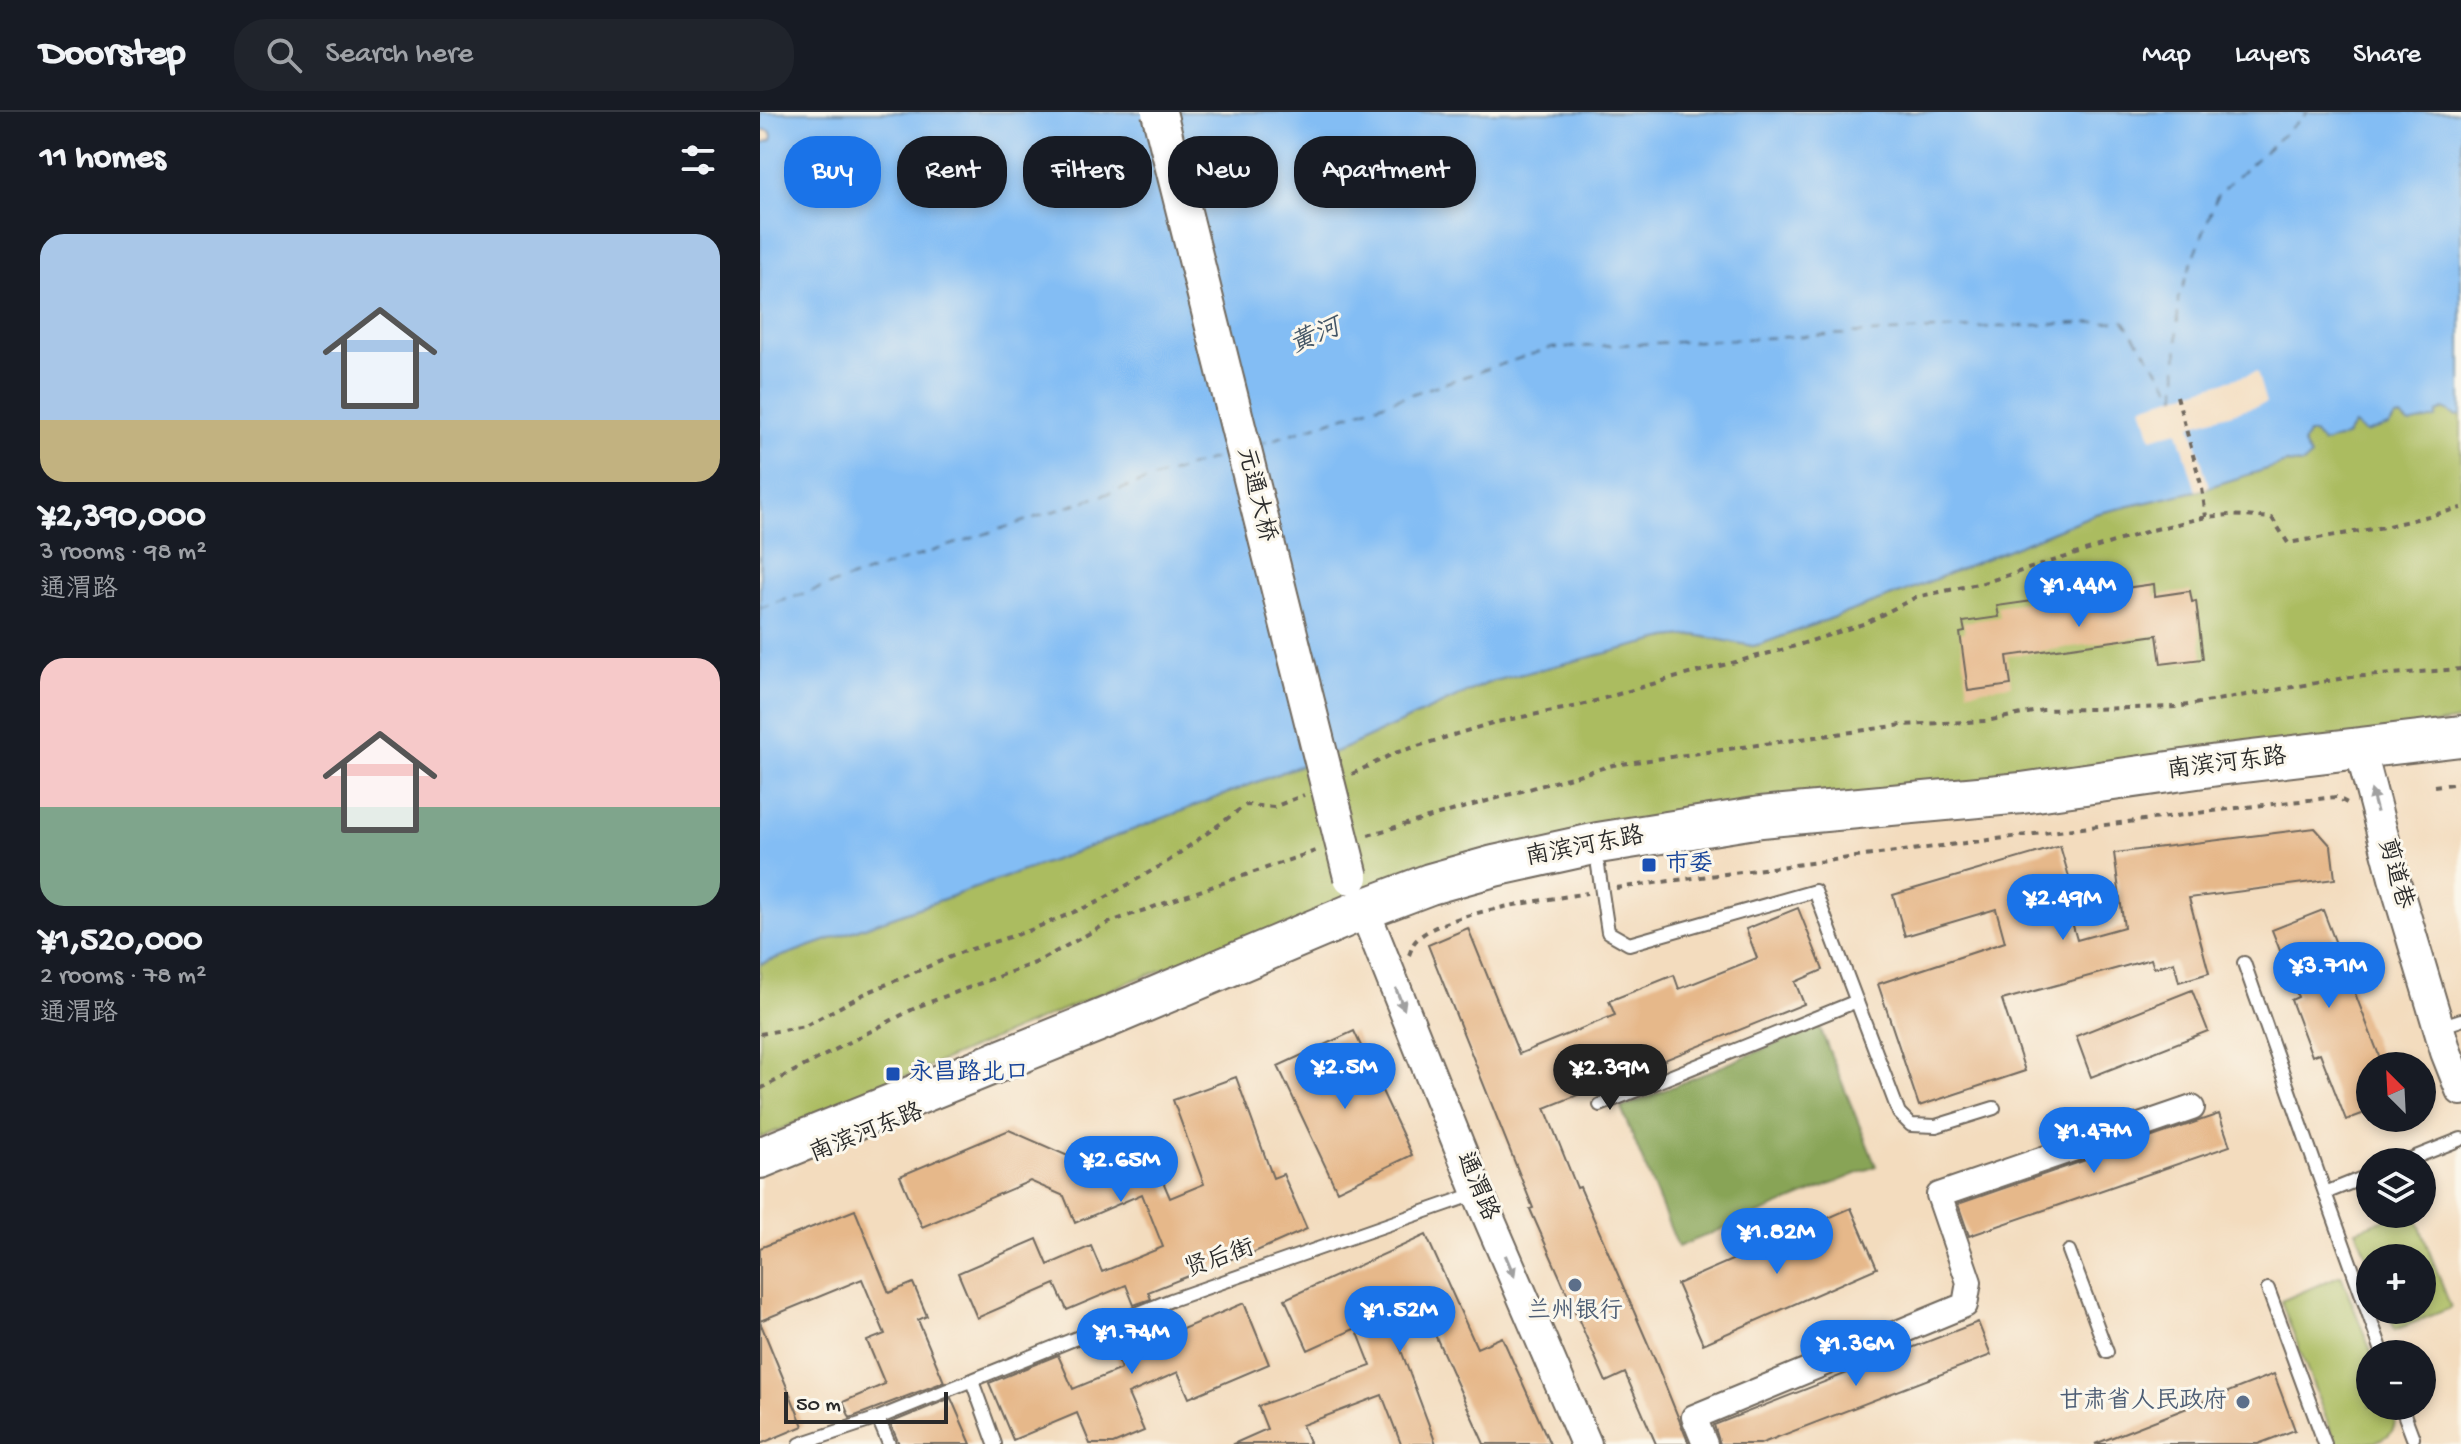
<!DOCTYPE html>
<meta charset="utf-8">
<style>
:root{--surface:#171b24;--page:#20242c;--text:#f1f3f6;--muted:#9ea1a6;--line:#363941;--accent:#1a73e8}
body{margin:0;font-family:"Gochi Hand","LXGW WenKai TC",sans-serif;background:var(--page);color:var(--text);height:100vh;display:flex;flex-direction:column;font-size:30px;white-space:nowrap}
*{box-sizing:border-box;margin:0}
p{font-size:26px;color:var(--muted)}
.icon{flex:none;width:44px;height:44px;fill:none;stroke:currentColor;stroke-width:2;stroke-linecap:round;stroke-linejoin:round}
.map{position:relative;flex:1;overflow:hidden}
.drawer{display:flex;flex-direction:column;background:var(--surface);width:760px}
.drawer>*{flex:none}
.hud{position:absolute;left:24px;top:24px;width:760px;height:72px;display:flex;gap:16px}
.needle{width:52px;rotate:336deg}
.tools{position:absolute;left:1596px;top:940px;display:grid;gap:16px}
.tools a{display:grid;place-items:center;width:80px;height:80px;border-radius:50%;background:var(--surface);box-shadow:0 4px 12px #0003;font-size:40px}
.scale{position:absolute;left:24px;bottom:20px;width:164px;box-sizing:border-box;padding-left:8px;border:4px solid #2b2b2b;border-top:0;font-size:22px;line-height:28px;white-space:nowrap;color:#2b2b2b;-webkit-text-stroke:6px #fbf7ec;paint-order:stroke}
.price{position:absolute;translate:-50% -68px;padding:0 18px;border-radius:28px;background:var(--accent);color:#fff;font-size:26px;line-height:52px;filter:drop-shadow(0 2px 4px #0008)}
.price::after{content:'';position:absolute;left:50%;top:48px;width:24px;height:18px;margin-left:-12px;background:inherit;clip-path:polygon(0 0,100% 0,50% 100%)}
.price.current{background:#222;color:#fff}
ul{padding:0;list-style:none}
li{display:grid;align-content:center;gap:16px;height:424px;padding:0 40px}
li span{display:grid;place-items:center;height:248px;border-radius:24px;color:#555}
li>.icon{margin-inline-start:auto}
span .icon{width:144px;height:144px;fill:#fffc;stroke-width:1}
li b{font-size:34px}
h2{display:flex;justify-content:space-between;align-items:center;height:96px;padding:0 40px;font-size:34px}
.tag{padding:0 28px;border-radius:32px;background:var(--surface);box-shadow:0 4px 12px #0003;font-size:28px;line-height:72px}
.tag.current{background:var(--accent);color:#fff}
header{display:flex;align-items:center;gap:48px;box-sizing:border-box;height:112px;padding:0 40px;background:var(--surface);border-bottom:2px solid var(--line)}
header strong{font-size:38px}
nav{display:flex;gap:44px;margin-inline-start:auto;font-size:28px}
.search{width:560px;height:72px;background:var(--page);display:flex;align-items:center;gap:20px;box-sizing:border-box;padding:0 28px;border-radius:32px;color:var(--muted);font-size:30px}
main{display:flex;flex:1;min-height:0}
.map>svg:first-child{display:block}
</style>
<header>
<strong>Doorstep</strong>
<div class="search"><svg class="icon" aria-label="search" viewBox="0 0 24 24"><circle cx="10" cy="10" r="6"/><path d="M15 15l6 6"/></svg>Search here</div>
<nav><a>Map</a><a>Layers</a><a>Share</a></nav>
</header>
<main>
<section class="drawer">
<h2>11 homes<svg class="icon" aria-label="filters" viewBox="0 0 24 24"><path d="M4 7h16M4 17h16"/><circle cx="9" cy="7" r="2"/><circle cx="15" cy="17" r="2"/></svg></h2>
<ul>
<li><span style="background:linear-gradient(#a9c7e8 75%,#c2b280 0)"><svg class="icon" aria-label="home" viewBox="0 0 24 24"><path d="M3 11l9-7 9 7M6 9v11h12V9"/></svg></span><div><b>¥2,390,000</b><p>3 rooms · 98 m²</p><p>通渭路</p></div></li>
<li><span style="background:linear-gradient(#f6c9c9 60%,#7fa58c 0)"><svg class="icon" aria-label="home" viewBox="0 0 24 24"><path d="M3 11l9-7 9 7M6 9v11h12V9"/></svg></span><div><b>¥1,520,000</b><p>2 rooms · 78 m²</p><p>通渭路</p></div></li>
</ul>
</section>
<div class="map">
<svg width="1701" height="1332" viewBox="0 0 1701 1332">
<rect width="100%" height="100%" fill="#fbf7ec"/>
<filter id="ink" filterUnits="userSpaceOnUse"><feTurbulence type="fractalNoise" baseFrequency=".0125" numOctaves="2"/><feDisplacementMap in="SourceGraphic" scale="16" xChannelSelector="R" yChannelSelector="G"/><feConvolveMatrix kernelMatrix="1 2 1 2 8 2 1 2 1" color-interpolation-filters="sRGB"/></filter>
<filter id="wash" filterUnits="userSpaceOnUse"><feTurbulence type="fractalNoise" baseFrequency=".006" numOctaves="4" result="noise"/><feDisplacementMap in="SourceGraphic" scale="32" xChannelSelector="R" yChannelSelector="G"/><feGaussianBlur stdDeviation="1.8" result="paint"/><feColorMatrix in="noise" values="0 0 0 0 0 0 0 0 0 0 0 0 0 0 0 0 0 1.4 0 .05"/><feComposite in="paint" operator="in"/></filter>
<g filter="url(#wash)">
<rect width="100%" height="100%" fill="#f3dcbe"/>
<path fill="#abbc60" stroke="#6b7446" stroke-width="2" d="M1684 297 1696 304 1701 303V608L576 795 366 871 0 1026V852L305 744 585 636 730 570 907 526 935 523 993 534 1001 532 1151 477 1335 402 1435 379 1526 351 1543 352 1550 343 1543 332 1548 322H1554L1561 329 1587 323 1594 313 1603 320 1631 312 1635 306 1641 305 1646 310Z
M1638 1102H1655L1691 1196 1635 1218 1627 1198H1662V1146H1610V1153L1596 1118Z
M1581 1163 1612 1242 1610 1294H1632C1646 1332 1607 1332 1576 1332L1521 1189Z"/>
<path fill="#88a456" stroke="#5a6840" stroke-width="2" d="M1059 914 1116 1054 918 1135 861 996Z"/>
<path fill="#83bdf4" stroke="#577490" stroke-width="2" d="M0 0H1701V303L1696 304 1684 297 1678 300 1676 306 1649 312 1641 305 1635 306 1629 314 1605 321 1594 313 1585 325 1563 331 1554 322H1548L1543 332 1551 345 1543 352 1526 351 1436 379 1335 402 1151 477 1001 532 993 534 935 523 907 526 730 570 585 636 305 744 0 852V32L11 28 12 23 10 19 0 17Z"/>
<path fill="#f3dcbe" d="M1497 260 1506 291 1431 313 1449 375 1436 379 1418 319 1391 326 1382 294Z"/>
<g fill="none" stroke-linecap="round" stroke-linejoin="round">
<path stroke="#455767" stroke-width="2" stroke-dasharray="10 8" stroke-linecap="butt" d="M1417 283 1418 187 1458 82 1548 0
M497 333 791 236 1364 209 1417 284
M0 496 468 342"/>
</g>
<g id="blocks">
<path fill="#e6b88a" d="M1394 472 1395 484 1430 479 1432 490 1436 489 1443 547 1401 552 1397 523 1247 544 1251 573 1208 579 1200 521 1205 520 1203 510 1239 505 1237 494Z
M1555 716 1571 734 1575 767 1429 786 1449 861 1419 870 1414 850 1394 856 1391 847 1242 888 1265 959 1159 994 1118 872 1245 830 1236 797 1145 824 1133 783 1300 734 1312 775 1303 778 1317 828 1364 815 1354 741Z
M1038 796 1063 858 1035 870 1044 892 785 996 817 1076 820 1075 895 1248 929 1332H896L865 1261 846 1270 770 1097 773 1096 668 833 708 816 759 942 855 903 849 889 914 863 919 877 997 846 986 817Z
M1563 798 1623 954H1610V999L1586 1008 1560 941 1552 944 1531 888 1538 885 1512 818Z
M1432 878 1448 919 1331 965 1316 924Z
M594 919 652 1043 577 1079 518 954Z
M476 965 513 1066 523 1062 547 1117 476 1148 474 1146 388 1180 391 1187 374 1193 366 1173 307 1198 295 1172 217 1206 198 1161 277 1127 288 1153 331 1134 342 1160 403 1135 382 1082 315 1111 304 1084 270 1069 162 1115 140 1064 249 1018 326 1052 385 1027 410 1086 444 1072 413 988Z
M1459 1002 1470 1034 1209 1124 1198 1092Z
M1091 1096 1117 1156 943 1232 917 1172Z
M95 1098 129 1181 153 1171 167 1204 158 1208 184 1270 90 1306 83 1290 125 1272 107 1229 125 1222 102 1167 0 1209V1136Z
M666 1123 717 1236 742 1225 790 1332H724L668 1207 635 1222 676 1332H641L622 1283 542 1313 550 1332H473L507 1317 498 1294 611 1254 596 1216 548 1238 525 1187Z
M484 1191 509 1252 429 1286 418 1260 368 1282 384 1319 353 1332H330L317 1301 253 1328 229 1271 298 1243 313 1277 361 1257 348 1223 397 1203 406 1224Z
M0 1210 43 1314 0 1332Z
M1218 1210 1231 1243 1000 1332H960L954 1313Z
M1514 1262 1535 1318 1498 1332H1335Z
M191 1286 211 1332H139L130 1311Z"/>
</g>
</g>
<g filter="url(#ink)">
<use href="#blocks" fill-opacity="0" stroke="#71695e" stroke-width="2"/>
<g fill="none" stroke-linecap="round" stroke-linejoin="round">
<g stroke="#71695e" stroke-width="16">
<path id="service" d="M838 754 848 820 869 832 1055 779 1139 1001 1151 1013 1176 1014 1234 996
M1484 851 1565 1081
M1679 915 1701 908
M840 993 1097 889
M1643 1050 1701 1027
M1610 1063 1565 1081 1623 1242
M1309 1139 1347 1240
M1508 1177 1565 1332
M212 1269 235 1332
M1641 1294 1653 1326
M118 1306 129 1332
M40 1332 118 1306 411 1188 718 1081"/>
</g>
<g stroke="#71695e" stroke-width="28">
<path id="minor" d="M945 1332 934 1305 1205 1193 1209 1170 1179 1083 1432 996"/>
</g>
<g stroke="#71695e" stroke-width="34">
<path id="tertiary" d="M1600 636 1634 766 1686 940 1701 978
M611 815 718 1081 826 1332"/>
</g>
<g stroke="#71695e" stroke-width="44">
<path id="trunk" d="M0 1046 346 906 604 797 670 772 734 754 838 731 1001 705 1262 681 1458 653 1701 624"/>
</g>
<path stroke="#71695e" stroke-width="4" stroke-dasharray="6 6" stroke-linecap="butt" d="M1417 284 1442 376 1446 405
M592 662 635 641 732 611 818 594 906 568 1029 536 1106 511 1156 485 1223 471 1392 418 1446 405 1470 403 1512 406 1528 431 1624 415 1701 396
M1674 674 1701 671
M608 723 853 653 1142 613 1226 609 1283 598 1416 595 1591 565 1701 557
M856 776 1477 696 1576 685 1587 691
M649 843C651 839 652 834 654 831 676 800 789 788 827 781
M0 922 45 914 104 882 202 840 268 819 336 791 407 750 486 693 514 695 544 683
M0 977 159 894 275 851 350 810 558 738"/>
<use href="#service" stroke="#fff" stroke-width="12"/>
<use href="#minor" stroke="#fff" stroke-width="24"/>
<use href="#tertiary" stroke="#fff" stroke-width="30"/>
<use href="#trunk" stroke="#fff" stroke-width="40"/>
<g stroke="#71695e" stroke-width="38" stroke-linecap="butt">
<path id="secondary-bridge" d="M399 0 591 765"/>
</g>
<use href="#secondary-bridge" stroke="#fff" stroke-width="34"/>
</g>
<defs><path id="oneway-solid" d="M-6-.8H1V-3.2L6.5 0L1 3.2V.8H-6Z" transform="scale(2)"/></defs>
<g fill="#a0a0a0">
<use href="#oneway-solid" transform="translate(1614 689) rotate(-105)"/>
<use href="#oneway-solid" transform="translate(640 887) rotate(68)"/>
<use href="#oneway-solid" transform="translate(750 1154) rotate(67)"/>
</g>
</g>
<g fill="#1a4fb4" stroke="#fbf7ec" stroke-width="3">
<rect x="881" y="745" width="16" height="16" rx="4"/>
<rect x="125" y="954" width="16" height="16" rx="4"/>
</g>
<g fill="#5c6f8a" stroke="#fbf7ec" stroke-width="3">
<circle cx="815" cy="1173" r="8"/>
<circle cx="1483" cy="1290" r="8"/>
</g>
<g text-anchor="middle" dominant-baseline="central" stroke-width="6" stroke-linejoin="round" paint-order="stroke">
<g font-size="24" fill="#2b2b2b" stroke="#fbf7ec">
<text transform="translate(495 383) rotate(76)">元通大桥</text>
<text transform="translate(1467 653) rotate(-7)">南滨河东路</text>
<text transform="translate(825 736) rotate(-11)">南滨河东路</text>
<text transform="translate(1634 762) rotate(74)">剪道巷</text>
<text transform="translate(107 1022) rotate(-22)">南滨河东路</text>
<text transform="translate(716 1075) rotate(67)">通渭路</text>
<text transform="translate(460 1148) rotate(-19)">贤后街</text>
</g>
<g font-size="24" fill="#164399" stroke="#fbf7ec" text-anchor="start">
<text x="905" y="753">市委</text>
<text x="149" y="962">永昌路北口</text>
</g>
<g font-size="24" fill="#4e5e75" stroke="#fbf7ec">
<text x="815" y="1200">兰州银行</text>
<text x="1467" y="1290" text-anchor="end">甘肃省人民政府</text>
</g>
<g font-size="26" font-style="italic" fill="#455767" stroke="#fbf7ec">
<text transform="translate(556 226) rotate(-23)">黄河</text>
</g>
</g>
</svg>
<div class="tools">
<a><svg class="needle" viewBox="-14 -14 28 28"><path d="M0-13l5 13h-10z" fill="#e53935"/><path d="M0 13l5-13h-10z" fill="#9ea1a6"/></svg></a>
<a><svg class="icon" aria-label="layers" viewBox="0 0 24 24"><path d="M12 4l9 5-9 5-9-5zM3 14l9 5 9-5"/></svg></a>
<a>+</a>
<a>−</a>
</div>
<div class="scale">50 m</div>
<b class="price" style="left:1319px;top:517px">¥1.44M</b>
<b class="price" style="left:1303px;top:830px">¥2.49M</b>
<b class="price" style="left:1569px;top:898px">¥3.71M</b>
<b class="price" style="left:585px;top:999px">¥2.5M</b>
<b class="price current" style="left:850px;top:1000px">¥2.39M</b>
<b class="price" style="left:1334px;top:1063px">¥1.47M</b>
<b class="price" style="left:361px;top:1092px">¥2.65M</b>
<b class="price" style="left:1017px;top:1164px">¥1.82M</b>
<b class="price" style="left:640px;top:1242px">¥1.52M</b>
<b class="price" style="left:372px;top:1264px">¥1.74M</b>
<b class="price" style="left:1096px;top:1276px">¥1.36M</b>
<div class="hud">
<a class="tag current">Buy</a>
<a class="tag">Rent</a>
<a class="tag">Filters</a>
<a class="tag">New</a>
<a class="tag">Apartment</a>
</div>
</div>
</main>
